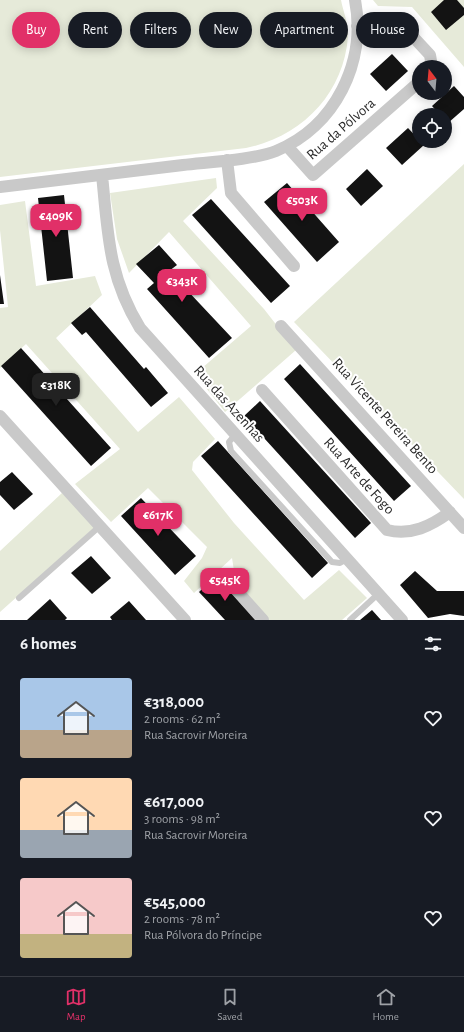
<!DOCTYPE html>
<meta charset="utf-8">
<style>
:root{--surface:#171b24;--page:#20242c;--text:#f1f3f6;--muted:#9ea1a6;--line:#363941;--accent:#e13068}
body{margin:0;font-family:"Alegreya Sans",sans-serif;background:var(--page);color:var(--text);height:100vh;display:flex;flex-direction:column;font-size:15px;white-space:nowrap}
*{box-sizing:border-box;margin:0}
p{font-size:13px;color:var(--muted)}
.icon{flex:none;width:22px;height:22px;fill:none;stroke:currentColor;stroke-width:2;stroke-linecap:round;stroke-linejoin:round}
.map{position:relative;height:620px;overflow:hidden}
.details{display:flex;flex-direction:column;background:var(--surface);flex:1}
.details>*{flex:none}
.top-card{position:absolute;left:12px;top:12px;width:440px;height:36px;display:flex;gap:8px}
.needle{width:26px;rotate:344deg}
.controls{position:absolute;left:412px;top:60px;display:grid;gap:8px}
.controls a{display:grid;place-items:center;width:40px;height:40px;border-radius:50%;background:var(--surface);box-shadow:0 2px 10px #0003;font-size:20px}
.price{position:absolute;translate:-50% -34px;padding:0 9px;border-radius:8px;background:var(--accent);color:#fff;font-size:13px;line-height:26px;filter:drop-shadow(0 1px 2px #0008)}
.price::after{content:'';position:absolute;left:50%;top:24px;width:12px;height:9px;margin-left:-6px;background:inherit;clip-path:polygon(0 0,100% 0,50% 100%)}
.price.active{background:#222;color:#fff}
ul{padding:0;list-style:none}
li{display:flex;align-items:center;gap:12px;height:100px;padding:0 20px}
li span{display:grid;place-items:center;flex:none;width:112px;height:80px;border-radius:4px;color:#555}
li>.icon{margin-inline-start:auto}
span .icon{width:48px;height:48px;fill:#fffc;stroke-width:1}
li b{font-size:17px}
h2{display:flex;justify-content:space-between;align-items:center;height:48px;padding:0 20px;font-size:17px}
.chip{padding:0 14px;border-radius:18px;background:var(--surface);box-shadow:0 2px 10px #0003;font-size:14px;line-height:36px}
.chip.active{background:var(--accent);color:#fff}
.tab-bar{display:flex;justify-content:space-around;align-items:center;height:56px;border-top:1px solid var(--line);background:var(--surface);font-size:11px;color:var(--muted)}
.tab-bar a{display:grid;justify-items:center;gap:2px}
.tab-bar .active{color:var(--accent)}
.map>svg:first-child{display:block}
</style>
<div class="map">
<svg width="464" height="620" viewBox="0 0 464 620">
<rect width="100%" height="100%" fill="#fff"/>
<path fill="#e6ead9" d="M0 0H341C343 11 349 25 348 36 344 94 301 137 246 148L0 177Z
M373 0H464V67L412 7 378 6Z
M464 164V499L294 322Z
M216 178 217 188 183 221 264 309 296 350 225 412 195 374 251 326 169 232 129 273 117 239 110 193Z
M25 201 36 286 95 276 102 295 56 338 138 432 179 397 215 439 193 462 192 470 234 523 304 600 339 570 367 598 342 620H269L236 583 232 558 194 593 184 581 202 558 207 547 148 488 111 522 75 484 120 449 26 344 0 368V308L8 307 0 230V205Z
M62 493 95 527 0 612V551Z"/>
<path fill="#131313" d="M444 0H457L464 8V15L446 30 431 12Z
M392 54 408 71 386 91 370 74Z
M454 86 464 97V109L448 123 445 120V115H440L432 106Z
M408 128 424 145 402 165 386 148Z
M367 169 383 186 361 206 346 189Z
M287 183 339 242 317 262 264 202Z
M64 195 73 278 47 281 38 198Z
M211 199 290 286 271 303 192 215Z
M159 245 177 265 169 271 232 338 209 358 147 289 154 283 136 264Z
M0 275 4 304H0Z
M90 307 144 369 146 367 168 393 151 407 86 332 82 335 71 323Z
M21 348 111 448 91 466 1 366Z
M300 364 411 486 394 501 284 379Z
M260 401 371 523 355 538 244 416Z
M218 441 328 563 312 578 201 456Z
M12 472 33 494 14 510 0 495V482Z
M141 498 196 556 175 575 121 516Z
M91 556 111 578 92 594 71 573Z
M415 571 437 591H464V616L450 614 428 618 400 585Z
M216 576 256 620H225L199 592Z
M50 599 67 618 65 620H27Z
M129 601 146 620H112L110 617Z
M372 610 381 620H360Z"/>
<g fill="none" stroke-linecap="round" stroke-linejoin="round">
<path stroke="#c9c9c9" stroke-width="6" d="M235 435 229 442 231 451 332 562 340 563 347 559
M19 598 100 526
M350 620 378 594"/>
<path stroke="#c9c9c9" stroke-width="12" d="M357 26 399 24 404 27 430 55 432 67
M287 146 313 175 419 82
M227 160 231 193 294 266
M102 175C108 233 108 276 140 328L402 620
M0 187C61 180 122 172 183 165 209 162 253 160 276 151 335 127 367 62 355 0
M281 326 464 528
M262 390 387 530C411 536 431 526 450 512
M0 416 185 620
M222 574 263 620"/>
</g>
<g text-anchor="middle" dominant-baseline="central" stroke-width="4" stroke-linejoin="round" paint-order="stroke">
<g font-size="15" fill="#2c2c2c" stroke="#fff">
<text transform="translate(341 129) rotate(-41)">Rua da Pólvora</text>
<text transform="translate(229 404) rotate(48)">Rua das Azenhas</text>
<text transform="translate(385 416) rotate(48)">Rua Vicente Pereira Bento</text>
<text transform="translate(359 476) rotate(48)">Rua Arte de Fogo</text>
</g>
</g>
</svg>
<div class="controls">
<a><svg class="needle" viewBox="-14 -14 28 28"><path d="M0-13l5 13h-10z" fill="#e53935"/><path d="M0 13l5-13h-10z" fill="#9ea1a6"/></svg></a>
<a><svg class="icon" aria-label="locate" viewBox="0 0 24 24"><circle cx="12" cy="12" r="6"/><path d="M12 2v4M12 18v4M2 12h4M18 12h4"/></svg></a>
</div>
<b class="price" style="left:302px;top:222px">€503K</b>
<b class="price" style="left:56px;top:238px">€409K</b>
<b class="price" style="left:182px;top:303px">€343K</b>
<b class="price active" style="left:56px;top:407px">€318K</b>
<b class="price" style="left:158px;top:537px">€617K</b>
<b class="price" style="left:225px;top:602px">€545K</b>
<div class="top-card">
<a class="chip active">Buy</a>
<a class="chip">Rent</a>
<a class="chip">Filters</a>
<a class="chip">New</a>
<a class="chip">Apartment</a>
<a class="chip">House</a>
</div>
</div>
<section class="details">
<h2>6 homes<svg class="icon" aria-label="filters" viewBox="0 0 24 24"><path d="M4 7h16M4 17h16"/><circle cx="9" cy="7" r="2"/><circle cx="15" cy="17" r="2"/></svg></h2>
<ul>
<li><span style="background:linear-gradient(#a9c7e8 65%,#b9a48a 0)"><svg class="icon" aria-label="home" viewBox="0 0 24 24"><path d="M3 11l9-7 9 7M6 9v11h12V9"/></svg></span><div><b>€318,000</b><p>2 rooms · 62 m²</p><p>Rua Sacrovir Moreira</p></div><svg class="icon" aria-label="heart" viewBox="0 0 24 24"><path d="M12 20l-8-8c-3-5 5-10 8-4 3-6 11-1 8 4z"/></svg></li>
<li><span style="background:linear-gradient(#ffd9b3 65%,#9aa5b1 0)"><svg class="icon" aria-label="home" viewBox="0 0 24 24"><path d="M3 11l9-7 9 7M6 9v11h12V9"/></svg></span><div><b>€617,000</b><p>3 rooms · 98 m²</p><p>Rua Sacrovir Moreira</p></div><svg class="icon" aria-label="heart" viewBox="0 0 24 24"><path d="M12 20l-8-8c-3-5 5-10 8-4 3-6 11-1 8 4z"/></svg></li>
<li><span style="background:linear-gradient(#f6c9c9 70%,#c2b280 0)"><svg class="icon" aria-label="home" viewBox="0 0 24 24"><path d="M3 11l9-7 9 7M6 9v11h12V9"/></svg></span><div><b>€545,000</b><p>2 rooms · 78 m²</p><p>Rua Pólvora do Príncipe</p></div><svg class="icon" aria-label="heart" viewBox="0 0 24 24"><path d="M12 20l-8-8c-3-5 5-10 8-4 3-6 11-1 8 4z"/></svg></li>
</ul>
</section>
<nav class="tab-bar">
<a class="active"><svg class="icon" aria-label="map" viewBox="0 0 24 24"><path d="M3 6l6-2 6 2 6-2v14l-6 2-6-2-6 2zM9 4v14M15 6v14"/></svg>Map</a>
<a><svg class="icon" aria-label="saved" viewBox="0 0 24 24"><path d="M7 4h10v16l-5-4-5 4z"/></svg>Saved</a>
<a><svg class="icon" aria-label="home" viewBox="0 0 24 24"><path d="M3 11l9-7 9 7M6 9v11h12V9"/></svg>Home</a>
</nav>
